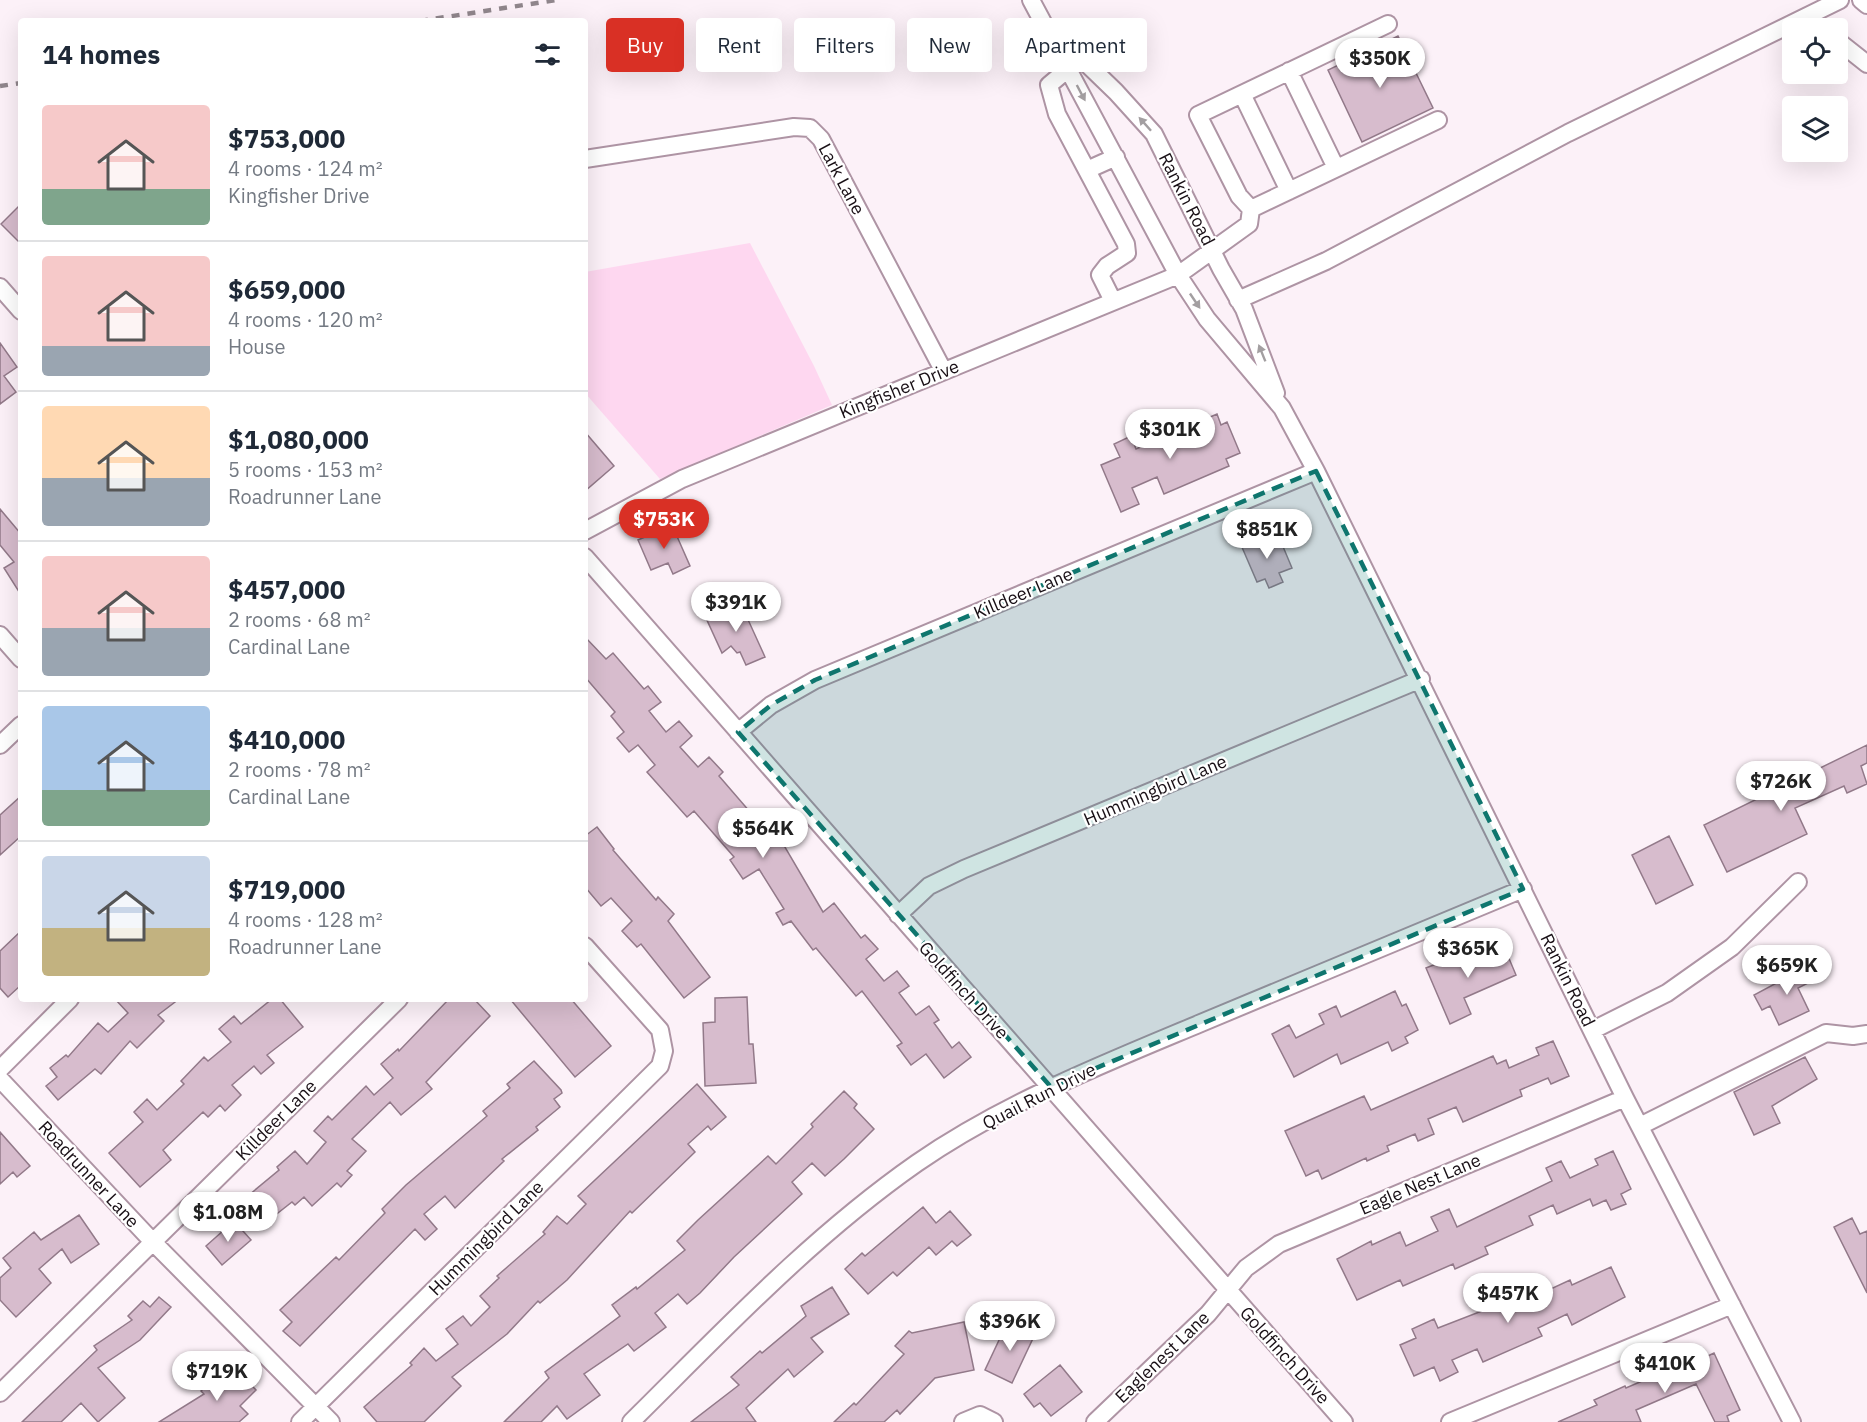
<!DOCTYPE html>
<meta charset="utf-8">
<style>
:root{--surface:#fff;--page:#f2f2f3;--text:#1f2937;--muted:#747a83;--line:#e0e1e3;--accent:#d93025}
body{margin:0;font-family:"IBM Plex Sans",sans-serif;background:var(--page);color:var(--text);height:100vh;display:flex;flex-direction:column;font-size:22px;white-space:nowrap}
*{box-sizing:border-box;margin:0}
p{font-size:20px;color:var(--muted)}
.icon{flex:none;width:33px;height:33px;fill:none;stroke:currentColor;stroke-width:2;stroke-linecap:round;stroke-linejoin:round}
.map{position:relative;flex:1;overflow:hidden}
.panel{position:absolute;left:18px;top:18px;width:570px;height:984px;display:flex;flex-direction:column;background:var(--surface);border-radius:6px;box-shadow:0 6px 24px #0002}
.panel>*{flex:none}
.banner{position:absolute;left:606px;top:18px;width:570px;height:54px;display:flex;gap:12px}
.buttons{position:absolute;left:1782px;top:18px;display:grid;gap:12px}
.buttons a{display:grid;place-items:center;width:66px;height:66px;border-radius:6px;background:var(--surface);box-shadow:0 6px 24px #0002;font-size:30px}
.price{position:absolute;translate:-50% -51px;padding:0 14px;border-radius:21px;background:#fff;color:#222;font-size:20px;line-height:39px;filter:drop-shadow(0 2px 3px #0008)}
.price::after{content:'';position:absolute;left:50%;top:36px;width:18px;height:14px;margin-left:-9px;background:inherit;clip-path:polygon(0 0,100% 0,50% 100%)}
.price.current{background:var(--accent);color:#fff}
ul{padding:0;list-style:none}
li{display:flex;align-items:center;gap:18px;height:150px;padding:0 24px}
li+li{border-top:2px solid var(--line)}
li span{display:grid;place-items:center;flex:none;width:168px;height:120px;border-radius:6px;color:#555}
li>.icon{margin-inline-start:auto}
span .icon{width:72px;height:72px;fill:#fffc;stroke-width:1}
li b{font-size:26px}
h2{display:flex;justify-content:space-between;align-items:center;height:72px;padding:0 24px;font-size:26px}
.pill{padding:0 21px;border-radius:6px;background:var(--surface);box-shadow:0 6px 24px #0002;font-size:21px;line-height:54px}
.pill.current{background:var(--accent);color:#fff}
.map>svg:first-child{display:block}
</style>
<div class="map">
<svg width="1867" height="1422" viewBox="0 0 1867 1422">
<rect width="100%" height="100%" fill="#fcf1f8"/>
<path fill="#fed7f0" d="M750 243 814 366 832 405 660 479 585 393V272Z"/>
<path fill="#d7bccd" stroke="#927989" stroke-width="1.5" d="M1398 36 1433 108 1362 142 1328 70Z
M21 204V244L1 224Z
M0 343 17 367 4 376 16 392 0 404Z
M1217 414 1221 425 1227 422 1240 453 1226 459 1229 466 1164 494 1157 477 1132 488 1139 504 1121 512 1101 465 1120 457 1114 444 1131 436 1136 449Z
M585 432 614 466 585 491Z
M0 509 21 534V595L4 568 14 562 0 545Z
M672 525 690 566 673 574 668 563 651 570 638 540Z
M1279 537 1292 568 1279 573 1283 582 1269 588 1265 579 1257 582 1241 545 1257 538 1260 545Z
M740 602 765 657 746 665 740 652 737 653 731 646 722 653 706 618Z
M585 637 606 659 613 653 644 689 648 686 661 702 649 711 666 732 679 721 692 736 680 747 698 767 709 757 723 772 719 776 769 834 775 830 823 912 834 903 861 938 865 935 878 949 866 959 884 981 897 971 909 986 899 993 916 1015 929 1006 939 1020 934 1023 952 1048 959 1042 971 1057 944 1078 926 1054 911 1065 897 1046 902 1043 862 991 856 996 816 948 813 950 791 921 783 925 776 913 784 909 759 869 743 879 730 860 734 857 694 811 687 817 647 772 655 765 638 745 629 752 617 738 624 732 611 716 615 712 585 677Z
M1867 745V763L1861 766 1867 784 1847 793 1844 786 1795 808 1807 834 1727 872 1704 825Z
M21 796V836L0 855V815Z
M597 827 614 849 613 850 656 900 658 897 674 914 668 921 710 977 684 998 641 944 637 947 622 931 632 921 611 898 601 906 585 887V836Z
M1669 836 1693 885 1656 904 1632 855Z
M21 931V985L8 997 0 988V951Z
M1479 947 1484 958 1505 949 1516 975 1464 998 1471 1014 1450 1024 1426 968Z
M1810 965 1816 979 1798 988 1809 1011 1779 1025 1770 1006 1762 1010 1754 995Z
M1395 991 1402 1006 1406 1004 1418 1030 1405 1037 1408 1043 1392 1051 1388 1042 1341 1064 1337 1054 1294 1077 1272 1034 1289 1025 1296 1038 1324 1024 1319 1014 1336 1006 1341 1017Z
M747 997 749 1044H753L756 1083 705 1086 703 1023 715 1022V998Z
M115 999H179L158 1015 164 1021 137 1048 130 1041 101 1074 95 1069 58 1100 46 1086 57 1077 50 1068 66 1055 68 1057 98 1023 108 1032 128 1013Z
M272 999H280L303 1027 267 1055 274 1063 261 1074 254 1066 232 1085 241 1095 225 1111 220 1105 208 1117 203 1112 163 1150 171 1160 140 1187 109 1153 143 1122 134 1112 147 1099 157 1110 184 1084 181 1081 204 1057 208 1061 231 1042 219 1029 234 1016 241 1024Z
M449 999H474L490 1016 426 1082 432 1089 401 1115 390 1102 352 1139 366 1151 347 1171 352 1175 341 1187 337 1183 312 1206 304 1197 295 1205 292 1202 269 1220 249 1195 279 1170 277 1167 295 1151 307 1164 326 1142 314 1131 328 1116 332 1120 366 1086 374 1095 393 1078 381 1064 398 1049 399 1051Z
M510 999H571L611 1046 575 1077Z
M1553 1041 1569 1076 1551 1084 1548 1078 1520 1090 1522 1096 1463 1122 1456 1107 1428 1119 1434 1134 1418 1141 1415 1134 1387 1146 1389 1151 1367 1161 1366 1158 1322 1179 1318 1170 1306 1176 1285 1131 1364 1096 1371 1110 1493 1056 1497 1064 1506 1060 1509 1068 1539 1055 1536 1048Z
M1805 1057 1817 1079 1772 1106 1780 1123 1754 1135 1734 1092Z
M534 1061 561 1090 562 1093 554 1099 560 1107 536 1127 538 1130 502 1159 504 1161 455 1208 445 1196 424 1214 437 1229 425 1240 415 1229 300 1346 283 1331 292 1322 280 1310 336 1257 339 1260 385 1213 382 1209 406 1185 487 1116 483 1111 510 1088 507 1084Z
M697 1084 726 1117 711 1130 708 1126 688 1144 695 1152 632 1213 630 1211 567 1280 540 1303 538 1301 507 1334 452 1377 461 1386 424 1422H377L364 1407 412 1365 410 1363 424 1348 436 1361 458 1344 446 1329 463 1316 471 1326 490 1307 480 1296 499 1278 497 1276 545 1234 543 1232 557 1216 567 1224 586 1204 578 1196Z
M844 1091 857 1104 854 1108 874 1129 844 1159 825 1176 812 1163 792 1182 802 1194 734 1257 700 1293 687 1304 678 1294 655 1313 666 1327 634 1351 628 1344 584 1374 600 1395 567 1419 557 1406 541 1422H504L549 1378 545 1372 620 1316 612 1305 636 1287 637 1289 685 1250 677 1241 698 1220 768 1156 776 1164 813 1127 811 1124Z
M0 1132 30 1166 17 1177 13 1172 0 1184Z
M1613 1151 1631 1189 1621 1194 1626 1204 1611 1210 1606 1200 1593 1206 1590 1199 1557 1214 1553 1205 1529 1216 1533 1225 1485 1247 1488 1254 1455 1269 1453 1264 1403 1286 1400 1280 1357 1300 1337 1259 1371 1241 1372 1245 1400 1232 1406 1246 1438 1231 1431 1217 1449 1209 1457 1227 1552 1181 1546 1168 1561 1161 1570 1178 1598 1165 1595 1159Z
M923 1207 936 1223 950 1211 971 1235 957 1246 952 1241 936 1255 929 1247 897 1276 893 1272 868 1294 845 1269 862 1253 865 1256Z
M79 1215 99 1244 71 1263 62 1249 39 1269 51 1283 16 1317 0 1300V1278L11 1268 3 1258 34 1232 41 1240Z
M1852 1218 1860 1234 1867 1231V1293L1834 1227Z
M234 1221 251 1240 222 1265 206 1246Z
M1611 1267 1625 1297 1572 1325 1567 1314 1538 1328 1542 1336 1483 1362 1477 1349 1452 1360 1458 1372 1440 1381 1434 1367 1414 1376 1400 1345 1416 1338 1412 1329 1434 1319 1438 1328 1523 1295 1525 1301 1570 1280 1572 1285Z
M832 1287 849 1314 811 1338 823 1352 794 1377 788 1369 746 1408 756 1422H691L739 1385 731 1377 760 1351 762 1353 806 1316 801 1306Z
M159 1297 171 1307 140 1340 98 1368 125 1398 98 1422 81 1403 61 1422H22L97 1350 94 1346 132 1320 128 1316 143 1301 150 1307Z
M1008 1321 1035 1334 1012 1383 985 1370Z
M964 1322 974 1370 935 1378 900 1414 897 1410 884 1422H834L854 1403 856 1405 904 1354 895 1346 909 1331 912 1333Z
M1714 1353 1740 1410 1727 1416 1729 1422H1715L1696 1384 1636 1410 1641 1422H1558L1597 1405 1594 1400 1625 1386 1626 1388 1672 1368 1674 1372Z
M1060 1365 1082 1392 1051 1416 1040 1403 1034 1407 1024 1394Z
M222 1370 229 1377 237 1370 256 1390 240 1406 248 1414 239 1422H159L204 1394 201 1391Z"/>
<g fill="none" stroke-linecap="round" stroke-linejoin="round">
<g stroke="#ae94a4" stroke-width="20">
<path id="minor" d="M1031 0 1178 275 1207 319 1282 408 1316 471 1625 1098 1792 1422
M1861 0 1867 5
M1806 17 1821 28
M1056 34 1116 92 1154 134 1221 269 1244 309 1276 393
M1838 41 1867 64
M1068 69 1049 85 1057 114 1126 244 1127 253 1107 266 1100 275 1113 301
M1289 71 1336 168
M1242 94 1289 191
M585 159 794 127 810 128 821 139 943 370
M1087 170 1116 157
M1251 209 1239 196 1198 115 1388 24
M0 287 21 311
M1238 300 1326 261 1568 133 1840 0
M585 531 682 479 1178 275 1249 224 1251 209 1438 120
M585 557 1344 1422
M0 635 21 659
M738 732 771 705 815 680 1316 471
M0 745 21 725
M898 915 929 886 964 869 1421 679
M1593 1030 1667 993 1732 947 1798 882
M0 1069 70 999
M0 1079 153 1242 331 1422
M1640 1126 1826 1033 1853 1036 1867 1034
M0 1393 399 999
M300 1422 660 1066 664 1051 660 1030 585 946
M631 1422C722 1332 811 1237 917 1163 1004 1103 1103 1064 1201 1023 1308 978 1415 933 1523 889
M963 1422 980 1415 994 1422
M1095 1422 1208 1314 1246 1268 1279 1244 1625 1098
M1450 1422 1732 1305"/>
</g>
<use href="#minor" stroke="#fff" stroke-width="16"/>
<path stroke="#90868c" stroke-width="4.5" stroke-dasharray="8 8" stroke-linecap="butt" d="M420 21 556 0
M0 86 21 83"/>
</g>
<defs><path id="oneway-solid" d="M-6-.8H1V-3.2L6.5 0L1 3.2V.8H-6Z" transform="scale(1.5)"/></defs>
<g fill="#a39fa1">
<use href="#oneway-solid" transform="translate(1081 93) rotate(62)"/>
<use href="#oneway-solid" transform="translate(1145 124) rotate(-132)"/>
<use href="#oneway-solid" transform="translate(1195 301) rotate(56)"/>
<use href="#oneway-solid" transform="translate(1262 353) rotate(-112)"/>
</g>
<path fill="#0f766e" fill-opacity="0.2" stroke="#0f766e" stroke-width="4.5" stroke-dasharray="12 8" stroke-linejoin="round" d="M1316 471 1523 889 1051 1087 738 732 771 705 815 680Z"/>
<g text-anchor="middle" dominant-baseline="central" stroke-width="4.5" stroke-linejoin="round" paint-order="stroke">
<g font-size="18" fill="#180f15" stroke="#fff">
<text transform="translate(842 179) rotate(62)">Lark Lane</text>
<text transform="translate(1187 199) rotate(63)">Rankin Road</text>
<text transform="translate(899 389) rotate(-22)">Kingfisher Drive</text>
<text transform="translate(1023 593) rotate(-23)">Killdeer Lane</text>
<text transform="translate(1155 790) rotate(-23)">Hummingbird Lane</text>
<text transform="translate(1568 980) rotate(64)">Rankin Road</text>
<text transform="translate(964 990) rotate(48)">Goldfinch Drive</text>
<text transform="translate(1039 1096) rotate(-27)">Quail Run Drive</text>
<text transform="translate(276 1120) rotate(-45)">Killdeer Lane</text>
<text transform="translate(89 1174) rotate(47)">Roadrunner Lane</text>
<text transform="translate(1420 1184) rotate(-23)">Eagle Nest Lane</text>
<text transform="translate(486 1238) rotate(-45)">Hummingbird Lane</text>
<text transform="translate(1285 1355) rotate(48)">Goldfinch Drive</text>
<text transform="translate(1162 1357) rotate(-44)">Eaglenest Lane</text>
</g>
</g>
</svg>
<div class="buttons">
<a><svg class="icon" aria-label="locate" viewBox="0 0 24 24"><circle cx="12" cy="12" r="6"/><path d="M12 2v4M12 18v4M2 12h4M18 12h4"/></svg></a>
<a><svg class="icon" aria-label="layers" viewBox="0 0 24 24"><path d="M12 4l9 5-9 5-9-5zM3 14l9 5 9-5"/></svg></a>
</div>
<b class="price" style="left:1380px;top:89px">$350K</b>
<b class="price" style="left:1170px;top:460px">$301K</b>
<b class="price current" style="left:664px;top:550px">$753K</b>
<b class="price" style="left:1267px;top:560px">$851K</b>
<b class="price" style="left:736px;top:633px">$391K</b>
<b class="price" style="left:1781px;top:812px">$726K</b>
<b class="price" style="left:763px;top:859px">$564K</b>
<b class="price" style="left:1468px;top:979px">$365K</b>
<b class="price" style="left:1787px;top:996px">$659K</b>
<b class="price" style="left:228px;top:1243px">$1.08M</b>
<b class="price" style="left:1508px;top:1324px">$457K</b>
<b class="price" style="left:1010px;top:1352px">$396K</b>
<b class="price" style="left:1665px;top:1394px">$410K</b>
<b class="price" style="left:217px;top:1402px">$719K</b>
<div class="banner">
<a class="pill current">Buy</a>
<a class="pill">Rent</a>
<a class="pill">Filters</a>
<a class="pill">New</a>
<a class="pill">Apartment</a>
</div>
<section class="panel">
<h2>14 homes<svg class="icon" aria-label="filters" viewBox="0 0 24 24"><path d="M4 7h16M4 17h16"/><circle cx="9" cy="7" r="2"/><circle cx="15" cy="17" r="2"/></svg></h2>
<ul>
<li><span style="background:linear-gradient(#f6c9c9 70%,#7fa58c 0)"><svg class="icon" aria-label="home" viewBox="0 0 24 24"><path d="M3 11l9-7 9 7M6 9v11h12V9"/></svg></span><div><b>$753,000</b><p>4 rooms · 124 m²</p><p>Kingfisher Drive</p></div></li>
<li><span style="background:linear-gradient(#f6c9c9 75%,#9aa5b1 0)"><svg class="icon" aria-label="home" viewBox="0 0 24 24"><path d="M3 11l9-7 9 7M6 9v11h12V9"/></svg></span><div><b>$659,000</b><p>4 rooms · 120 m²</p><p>House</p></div></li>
<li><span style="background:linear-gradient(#ffd9b3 60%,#9aa5b1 0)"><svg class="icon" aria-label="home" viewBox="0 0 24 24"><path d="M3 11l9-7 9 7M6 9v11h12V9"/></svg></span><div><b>$1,080,000</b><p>5 rooms · 153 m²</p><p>Roadrunner Lane</p></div></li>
<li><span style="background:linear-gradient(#f6c9c9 60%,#9aa5b1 0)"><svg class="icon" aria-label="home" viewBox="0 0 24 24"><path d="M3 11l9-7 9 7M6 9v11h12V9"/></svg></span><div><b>$457,000</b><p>2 rooms · 68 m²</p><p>Cardinal Lane</p></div></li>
<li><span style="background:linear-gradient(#a9c7e8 70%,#7fa58c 0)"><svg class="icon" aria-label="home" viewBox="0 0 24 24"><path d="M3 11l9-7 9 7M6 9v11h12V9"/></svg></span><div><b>$410,000</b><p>2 rooms · 78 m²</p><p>Cardinal Lane</p></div></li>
<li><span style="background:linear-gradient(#c9d6e8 60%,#c2b280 0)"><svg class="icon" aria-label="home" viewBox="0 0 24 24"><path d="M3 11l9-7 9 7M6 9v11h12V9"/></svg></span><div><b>$719,000</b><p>4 rooms · 128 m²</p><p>Roadrunner Lane</p></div></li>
</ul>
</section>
</div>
